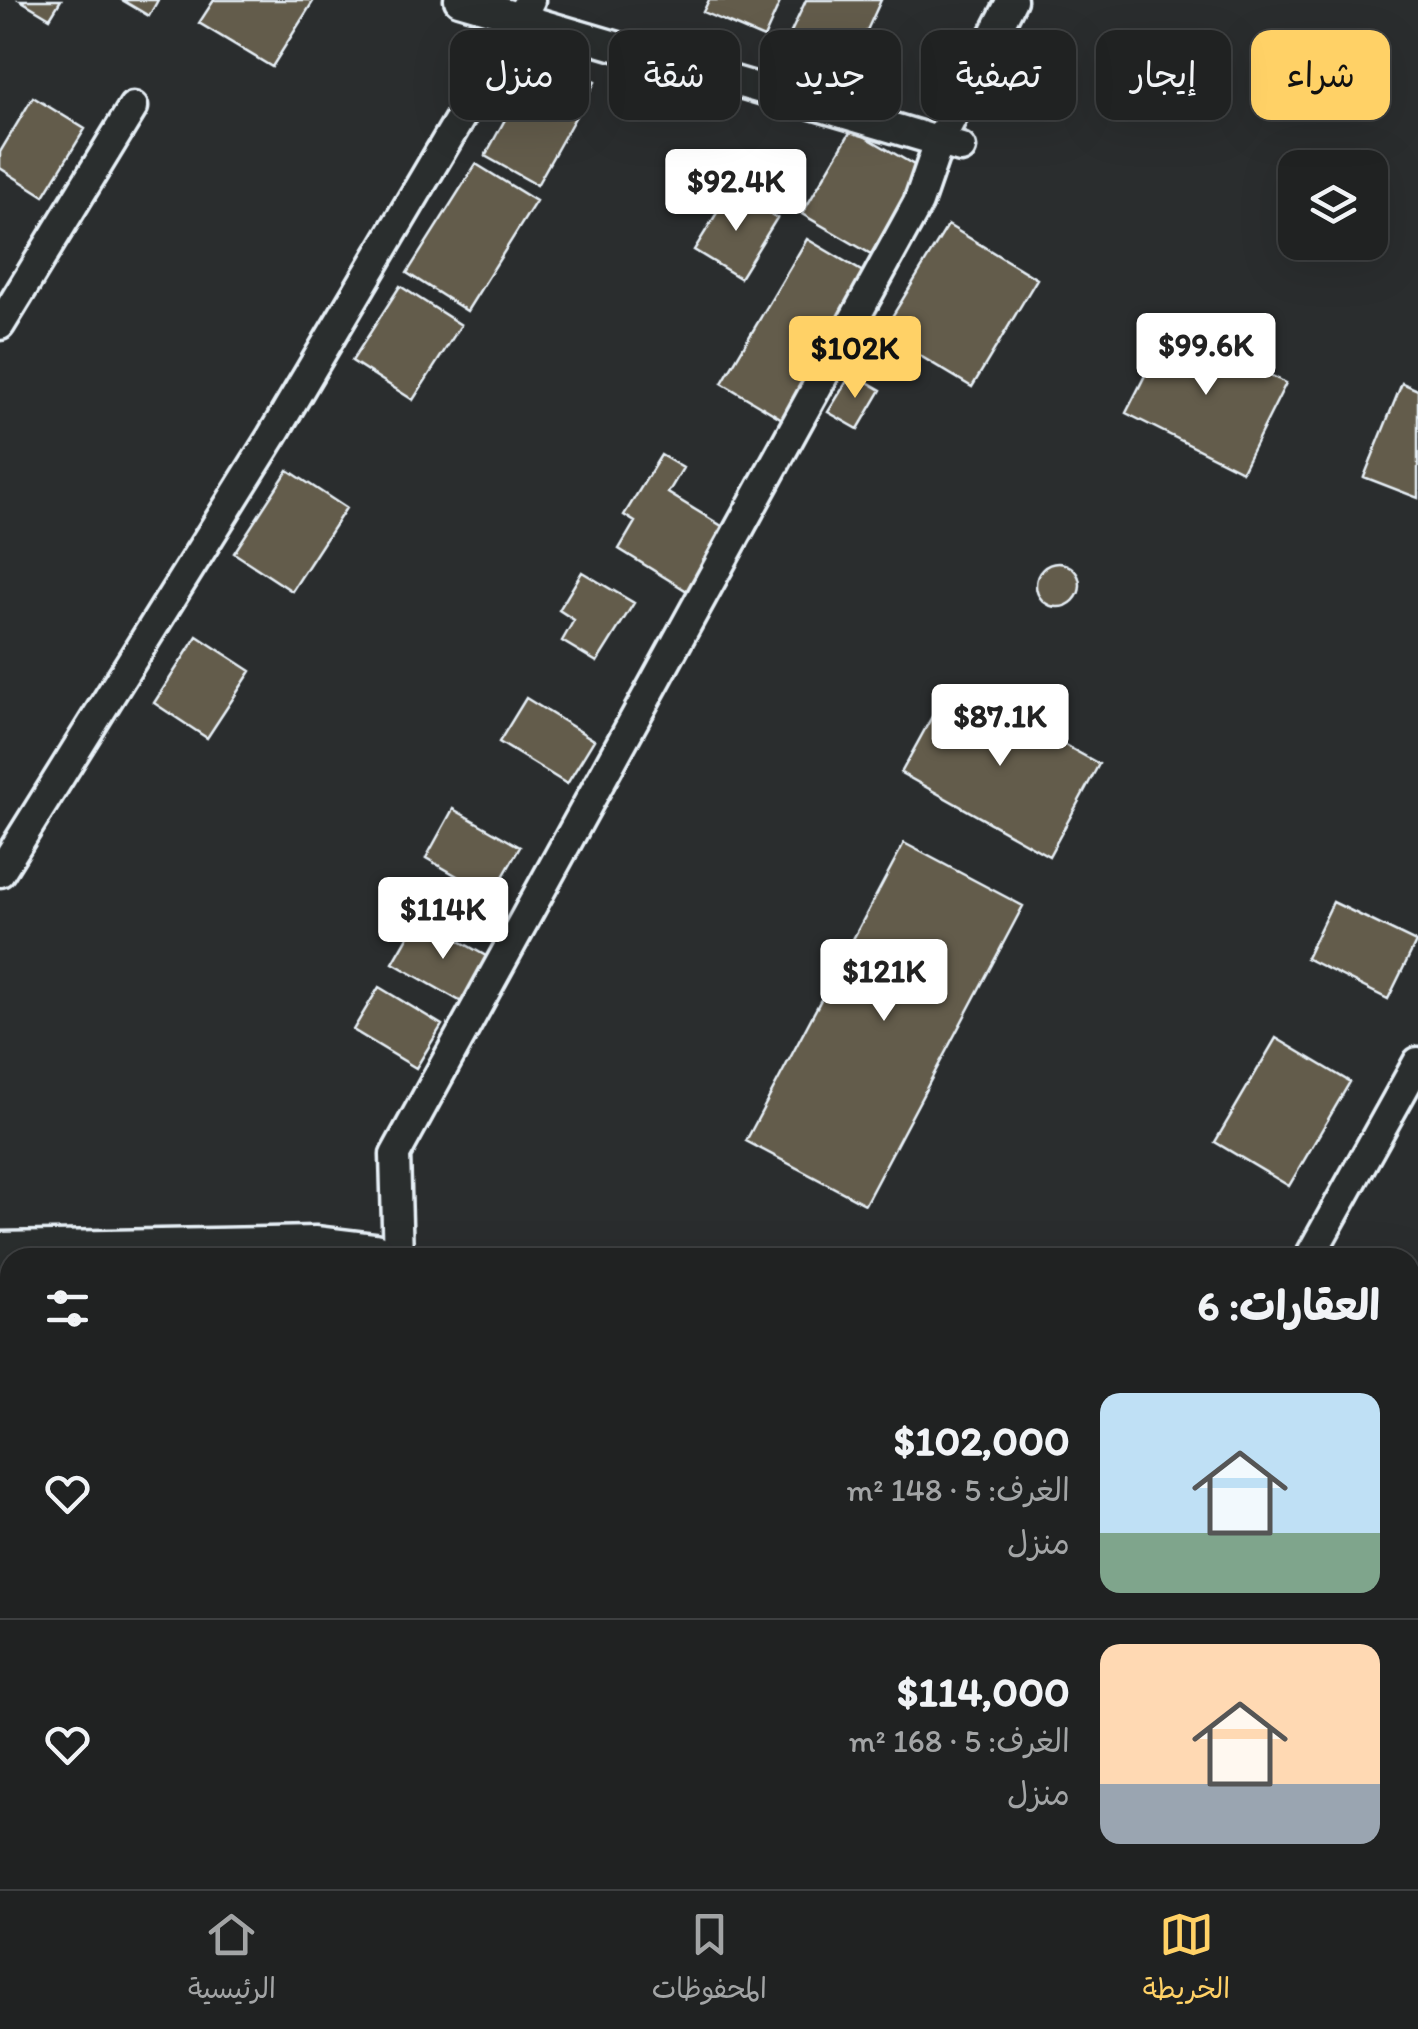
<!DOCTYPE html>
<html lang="ar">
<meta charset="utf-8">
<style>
:root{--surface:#202222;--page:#2d2f2f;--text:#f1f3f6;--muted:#a2a4a5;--line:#3d3f40;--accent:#ffd166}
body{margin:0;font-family:Itim,"Playpen Sans Arabic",sans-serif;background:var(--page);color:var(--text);direction:rtl;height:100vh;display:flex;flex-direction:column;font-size:38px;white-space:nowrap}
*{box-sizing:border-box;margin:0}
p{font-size:32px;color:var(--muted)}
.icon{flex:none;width:55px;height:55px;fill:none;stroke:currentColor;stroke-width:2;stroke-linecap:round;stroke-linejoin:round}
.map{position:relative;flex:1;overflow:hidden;direction:ltr}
.details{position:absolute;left:0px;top:1248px;width:1420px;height:642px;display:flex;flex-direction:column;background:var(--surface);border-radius:30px 30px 0 0;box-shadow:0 10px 40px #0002,0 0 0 2px var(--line);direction:rtl}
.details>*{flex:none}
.guide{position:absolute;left:30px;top:30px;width:1360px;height:90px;direction:rtl;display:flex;gap:20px}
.tools{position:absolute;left:1278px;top:150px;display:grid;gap:20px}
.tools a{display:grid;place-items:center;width:110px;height:110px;border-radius:20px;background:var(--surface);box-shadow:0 10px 40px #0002,0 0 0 2px var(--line);font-size:50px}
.price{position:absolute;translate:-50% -85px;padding:0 22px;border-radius:10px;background:#fff;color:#222;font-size:32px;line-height:65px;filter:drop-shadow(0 2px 5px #0008)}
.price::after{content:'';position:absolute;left:50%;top:60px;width:30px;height:22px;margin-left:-15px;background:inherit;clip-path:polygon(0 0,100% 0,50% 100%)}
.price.on{background:var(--accent);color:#111}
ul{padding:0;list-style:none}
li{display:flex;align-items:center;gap:30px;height:250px;padding:0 40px}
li+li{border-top:2px solid var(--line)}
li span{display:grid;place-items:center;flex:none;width:280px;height:200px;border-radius:20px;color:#555}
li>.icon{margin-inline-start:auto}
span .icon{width:120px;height:120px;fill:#fffc;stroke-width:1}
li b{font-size:42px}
h2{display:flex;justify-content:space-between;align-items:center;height:120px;padding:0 40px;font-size:42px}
.chip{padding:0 35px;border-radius:20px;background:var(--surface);box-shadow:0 10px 40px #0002,0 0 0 2px var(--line);font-size:35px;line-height:90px}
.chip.on{background:var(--accent);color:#111}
.dock{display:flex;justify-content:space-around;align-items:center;height:140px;border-top:2px solid var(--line);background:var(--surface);font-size:28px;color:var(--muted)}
.dock a{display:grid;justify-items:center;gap:5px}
.dock .on{color:var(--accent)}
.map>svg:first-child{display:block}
</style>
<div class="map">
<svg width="1418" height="1889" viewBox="0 0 1418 1889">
<rect width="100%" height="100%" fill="#2a2d2e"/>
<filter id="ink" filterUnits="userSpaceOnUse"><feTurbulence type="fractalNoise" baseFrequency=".01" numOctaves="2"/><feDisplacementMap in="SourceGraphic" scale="20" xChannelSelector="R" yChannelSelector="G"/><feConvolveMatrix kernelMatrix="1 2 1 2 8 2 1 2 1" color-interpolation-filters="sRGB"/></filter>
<g filter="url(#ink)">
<path fill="#645c4c" stroke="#e8f1f8" stroke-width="2.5" d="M20 0H61L50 18Z
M122 0H158L149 16Z
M214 0H314L272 67 199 23Z
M709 0H781L764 38 703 12Z
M806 0H881L851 65 787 41Z
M542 52 595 82 537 185 485 156Z
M33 97 85 129 44 196 0 168V152Z
M852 129 921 169 871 254 802 214Z
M476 164 536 201 467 311 407 273Z
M731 190 777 218 740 278 694 250Z
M948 225 1037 279 972 387 882 333Z
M807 239 868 275 784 420 722 383Z
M400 286 461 325 413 400 352 361Z
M1170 326 1286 383 1242 471 1126 413Z
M852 373 881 390 858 429 828 412Z
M1402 383 1418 390V498L1364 477Z
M661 455 683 468 668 493 725 528 687 591 619 549 635 522 624 515Z
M288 470 346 508 292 591 234 553Z
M1036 585a22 22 0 1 1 44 0a22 22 0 1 1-44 0Z
M582 572 634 603 597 662 562 641 574 620 559 610Z
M197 636 251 671 207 738 154 703Z
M951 682 1099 764 1049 856 901 773Z
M526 698 594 740 567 784 499 742Z
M453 809 520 847 492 896 426 858Z
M904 843 1023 906 865 1204 746 1141Z
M1333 902 1416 942 1388 999 1306 958Z
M419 918 493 960 467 1005 393 963Z
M379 987 442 1025 416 1068 353 1030Z
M1276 1038 1350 1082 1289 1186 1215 1142Z"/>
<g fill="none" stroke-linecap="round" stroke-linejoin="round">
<g stroke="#e8f1f8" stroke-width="35">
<path id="minor" d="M459 0 961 148
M0 325 133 107
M0 872 272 436 530 0
M398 1258 395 1155 918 203 939 142 1012 0
M1309 1258 1418 1062
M268 1889 272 1880
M995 1889 1000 1880"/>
</g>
<g stroke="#e8f1f8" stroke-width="55">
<path id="trunk" d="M0 1257 316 1251 374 1258
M0 1337H10
M1410 1397 1418 1398
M1410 1487 1418 1489"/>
</g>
<use href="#minor" stroke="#2a2d2e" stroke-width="28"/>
<use href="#trunk" stroke="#2a2d2e" stroke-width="48"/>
</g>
</g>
</svg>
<div class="tools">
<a><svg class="icon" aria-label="layers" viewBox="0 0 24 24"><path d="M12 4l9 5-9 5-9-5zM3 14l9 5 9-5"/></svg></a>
</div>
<b class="price" style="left:736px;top:234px">$92.4K</b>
<b class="price" style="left:1206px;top:398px">$99.6K</b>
<b class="price on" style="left:855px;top:401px">$102K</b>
<b class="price" style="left:1000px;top:769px">$87.1K</b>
<b class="price" style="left:443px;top:962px">$114K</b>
<b class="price" style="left:884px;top:1024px">$121K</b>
<div class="guide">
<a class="chip on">شراء</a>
<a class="chip">إيجار</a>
<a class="chip">تصفية</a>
<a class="chip">جديد</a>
<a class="chip">شقة</a>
<a class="chip">منزل</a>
</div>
<section class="details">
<h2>العقارات: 6<svg class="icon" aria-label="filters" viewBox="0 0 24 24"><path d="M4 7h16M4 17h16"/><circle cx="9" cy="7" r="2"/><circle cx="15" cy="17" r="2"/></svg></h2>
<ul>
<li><span style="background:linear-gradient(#bfe0f5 70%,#7fa58c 0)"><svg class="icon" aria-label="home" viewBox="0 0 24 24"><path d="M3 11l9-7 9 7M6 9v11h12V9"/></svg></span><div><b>$102,000</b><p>الغرف: 5 · 148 m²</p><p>منزل</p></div><svg class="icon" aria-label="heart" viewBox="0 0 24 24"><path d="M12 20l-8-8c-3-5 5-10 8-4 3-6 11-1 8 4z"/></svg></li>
<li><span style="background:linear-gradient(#ffd9b3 70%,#9aa5b1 0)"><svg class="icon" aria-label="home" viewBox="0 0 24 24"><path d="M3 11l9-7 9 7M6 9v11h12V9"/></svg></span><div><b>$114,000</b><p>الغرف: 5 · 168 m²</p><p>منزل</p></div><svg class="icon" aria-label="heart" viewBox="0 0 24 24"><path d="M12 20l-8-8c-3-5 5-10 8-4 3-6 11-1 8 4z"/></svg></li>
</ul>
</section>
</div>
<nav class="dock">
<a class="on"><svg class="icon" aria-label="map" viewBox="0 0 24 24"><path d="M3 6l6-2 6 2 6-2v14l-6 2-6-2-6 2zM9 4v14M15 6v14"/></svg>الخريطة</a>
<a><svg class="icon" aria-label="saved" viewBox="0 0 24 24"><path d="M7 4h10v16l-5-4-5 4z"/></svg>المحفوظات</a>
<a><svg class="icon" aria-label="home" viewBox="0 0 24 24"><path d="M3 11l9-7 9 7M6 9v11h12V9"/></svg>الرئيسية</a>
</nav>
